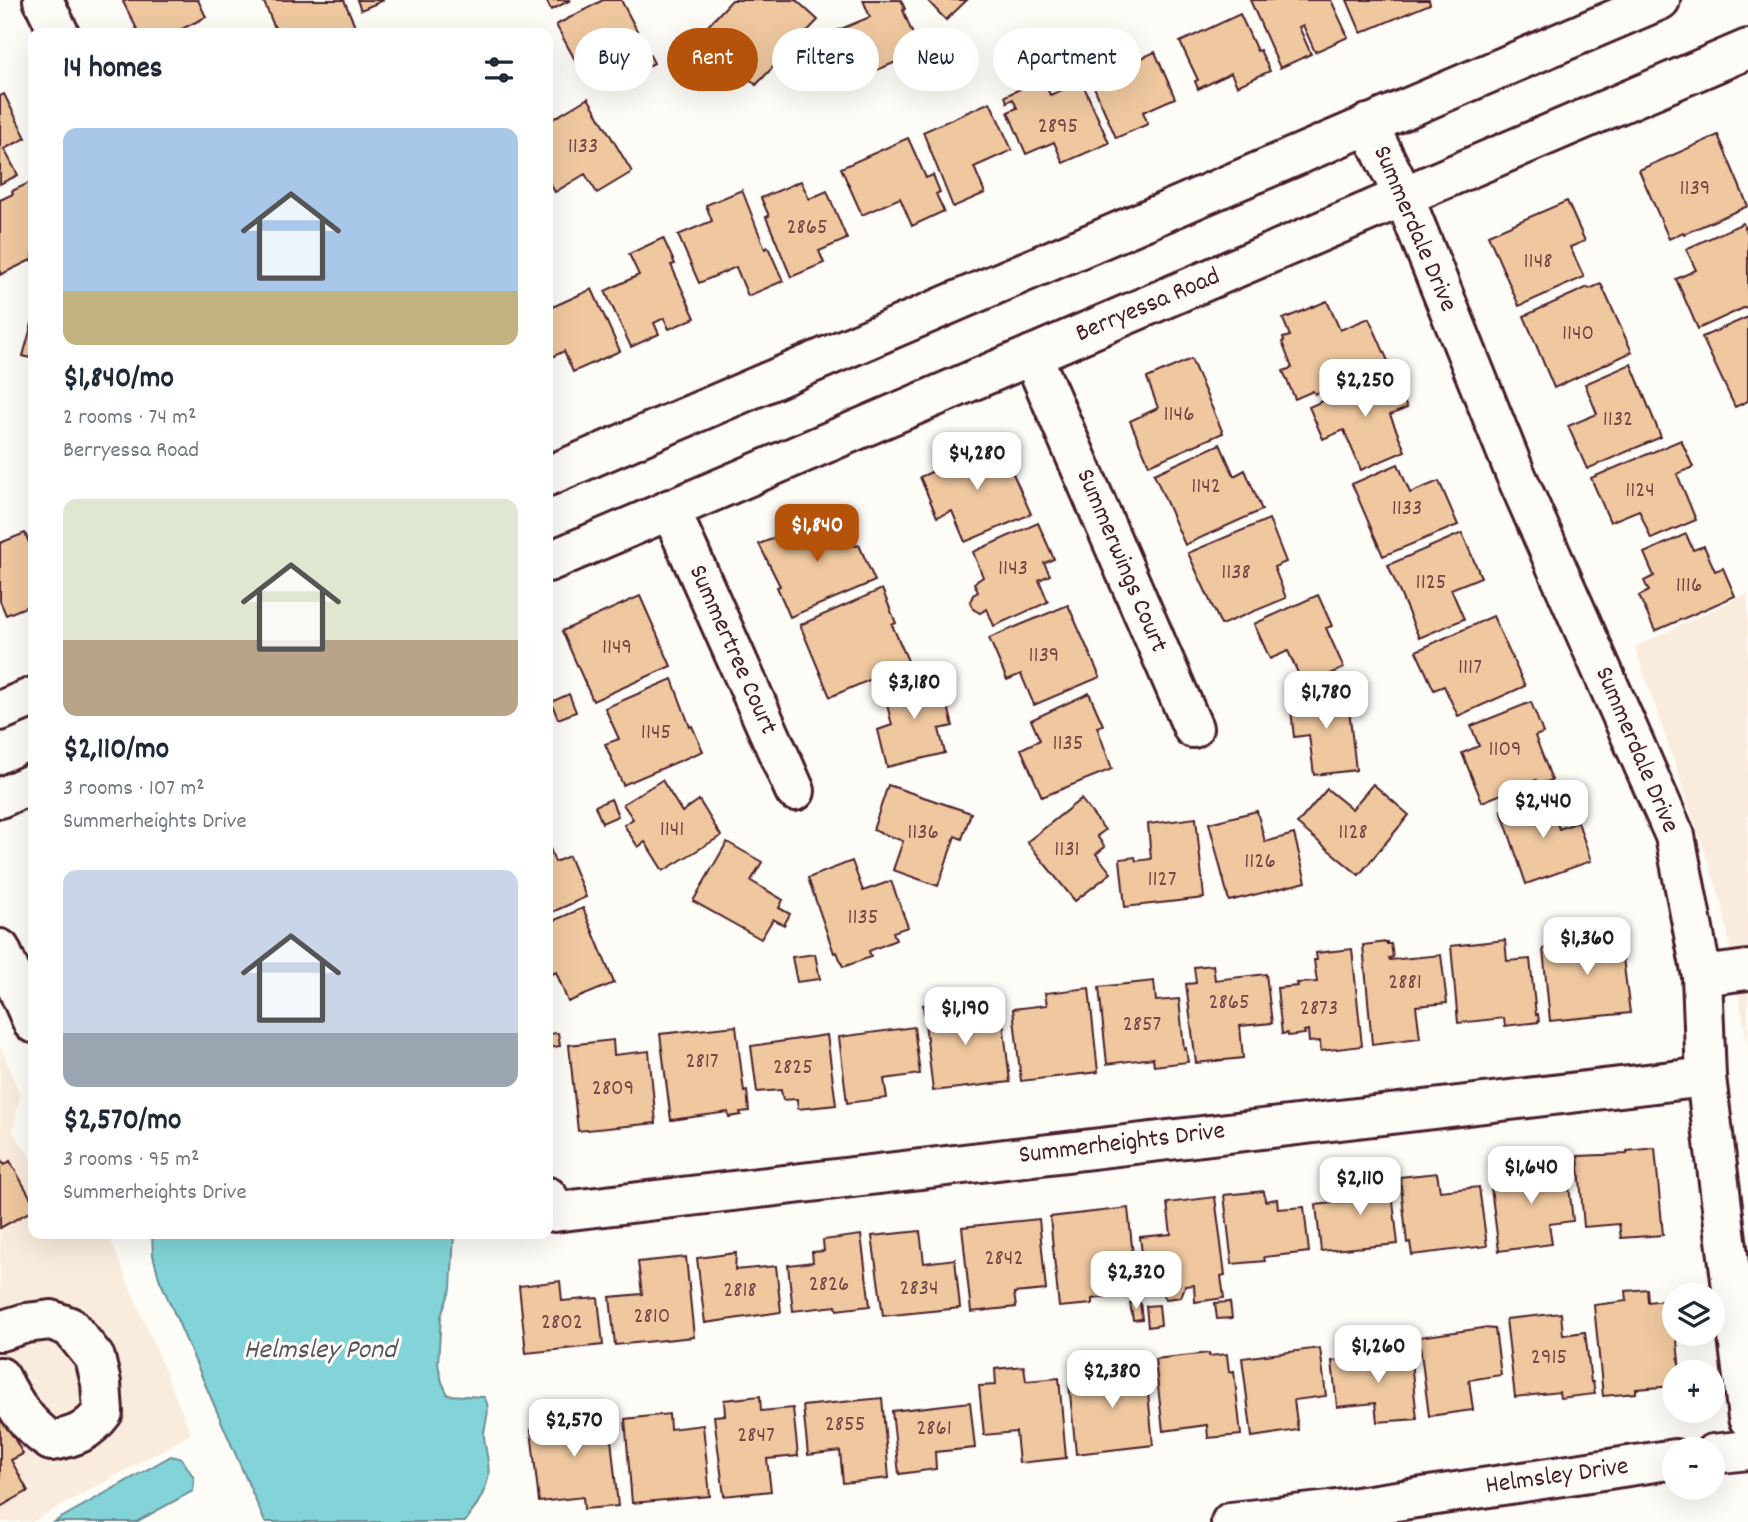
<!DOCTYPE html>
<meta charset="utf-8">
<style>
:root{--surface:#fff;--page:#f6f6f7;--text:#1f2937;--muted:#747a83;--accent:#b45309}
body{margin:0;font-family:Dekko,sans-serif;background:var(--page);color:var(--text);height:100vh;display:flex;flex-direction:column;font-size:26px;white-space:nowrap}
*{box-sizing:border-box;margin:0}
p{font-size:23px;color:var(--muted)}
.icon{flex:none;width:38px;height:38px;fill:none;stroke:currentColor;stroke-width:2;stroke-linecap:round;stroke-linejoin:round}
.map{position:relative;flex:1;overflow:hidden}
.side{position:absolute;left:28px;top:28px;width:525px;height:1211px;display:flex;flex-direction:column;background:var(--surface);border-radius:14px;box-shadow:0 7px 28px #0002}
.side>*{flex:none}
.banner{position:absolute;left:574px;top:28px;width:665px;height:63px;display:flex;gap:14px}
.fabs{position:absolute;left:1662px;top:1283px;display:grid;gap:14px}
.fabs a{display:grid;place-items:center;width:63px;height:63px;border-radius:50%;background:var(--surface);box-shadow:0 7px 28px #0002;font-size:35px}
.price{position:absolute;translate:-50% -60px;padding:0 16px;border-radius:14px;background:#fff;color:#222;font-size:23px;line-height:46px;filter:drop-shadow(0 2px 4px #0008)}
.price::after{content:'';position:absolute;left:50%;top:42px;width:21px;height:16px;margin-left:-10px;background:inherit;clip-path:polygon(0 0,100% 0,50% 100%)}
.price.active{background:var(--accent);color:#fff}
ul{padding:0;list-style:none}
li{display:grid;align-content:center;gap:14px;height:371px;padding:0 35px}
li span{display:grid;place-items:center;height:217px;border-radius:14px;color:#555}
li>.icon{margin-inline-start:auto}
span .icon{width:126px;height:126px;fill:#fffc;stroke-width:1}
li b{font-size:30px}
h2{display:flex;justify-content:space-between;align-items:center;height:84px;padding:0 35px;font-size:30px}
.pill{padding:0 24px;border-radius:32px;background:var(--surface);box-shadow:0 7px 28px #0002;font-size:24px;line-height:63px}
.pill.active{background:var(--accent);color:#fff}
.map>svg:first-child{display:block}
</style>
<div class="map">
<svg width="1748" height="1522" viewBox="0 0 1748 1522">
<rect width="100%" height="100%" fill="#fdfcf7"/>
<filter id="ink" filterUnits="userSpaceOnUse"><feTurbulence type="fractalNoise" baseFrequency=".0143" numOctaves="2"/><feDisplacementMap in="SourceGraphic" scale="14" xChannelSelector="R" yChannelSelector="G"/><feConvolveMatrix kernelMatrix="1 2 1 2 8 2 1 2 1" color-interpolation-filters="sRGB"/></filter>
<g filter="url(#ink)">
<path fill="#f9ecdd" d="M1748 593V1047L1722 903 1635 647Z
M0 1045 20 1095 13 1131 33 1162V1234H108L191 1434 32 1522H0Z"/>
<path fill="#82d4d8" stroke="#6c8c93" stroke-width="2" d="M152 1234H454L451 1288 441 1316 438 1364 442 1382 448 1395 484 1397C492 1409 485 1420 484 1434 484 1448 491 1464 488 1478 485 1493 474 1510 465 1522H265L159 1278 153 1255Z
M171 1456 182 1459 194 1478 193 1491 136 1522H54Z"/>
<path fill="#efc89f" stroke="#4a1f2b" stroke-width="2" d="M127 0H198L206 17 174 33H139L123 2Z
M263 0H344L358 33H277Z
M357 0H384L361 10Z
M546 0H571L551 10Z
M603 0H621L654 63 613 85 598 58 580 69 556 25Z
M732 0H796L818 20 756 85 725 56 729 52 705 29Z
M863 0H901L905 9 903 10 920 52 851 81 831 33 870 17Z
M927 0H967L946 20Z
M1250 0H1331L1348 37 1315 52 1303 25 1299 27 1311 54 1280 68Z
M1347 0H1429L1430 4 1361 33Z
M1240 14 1257 51 1260 50 1270 71 1237 86 1231 73 1198 89 1195 81 1198 80 1180 42Z
M1155 52 1175 98 1143 112 1148 124 1116 138 1091 80Z
M1035 79 1036 82 1043 79 1050 95 1082 82 1109 143 1063 163 1054 142 1026 154 1008 112 1017 108 1013 99 1007 102 1005 96 1027 86 1026 83Z
M4 94 26 138 4 149 18 175 0 184V96Z
M588 98 632 172 597 193 585 174 555 192 548 180V122Z
M990 102 1012 150 974 167 985 193 953 207 923 132Z
M1718 135 1748 206 1684 234 1683 232 1669 239 1639 170Z
M908 138 926 178 933 175 940 192 936 194 944 211 912 226 900 198 862 215 841 168Z
M33 181V259L0 275V200L13 194 12 191Z
M801 181 809 199 827 191 847 239 819 251 824 263 791 277 766 217 769 216 761 198Z
M742 190 765 249 768 247 783 281 748 296 736 267 699 283 678 235 712 221 706 205Z
M1567 201 1585 241 1570 247 1584 277 1519 306 1488 235Z
M1743 223 1748 234V306L1698 329 1676 279 1696 270 1686 249Z
M663 238 675 264 671 265 695 318 669 329 664 318 654 323 659 334 631 347 605 291 639 275 629 254Z
M1601 284 1632 352 1554 388 1524 316 1588 287 1589 289Z
M592 289 620 351 573 372 564 351 548 359V309Z
M1327 301 1340 330 1369 318 1388 361 1315 394 1313 391 1295 399 1283 371 1292 368 1282 342 1284 341 1283 338 1290 336 1283 319Z
M1748 317V401L1735 407 1702 337Z
M33 320V359L23 356Z
M1191 359 1223 433 1149 465 1130 421 1158 408 1147 378Z
M1631 364 1661 437 1587 469 1568 426 1597 414 1585 384Z
M1391 370 1407 408 1390 415 1405 451 1361 470 1344 430 1323 439 1309 407Z
M1681 440 1693 467 1677 474 1696 520 1651 539 1639 510 1610 522 1591 478Z
M999 442 1031 514 965 542 952 511 937 517 920 477Z
M1220 444 1234 476 1245 470 1262 510 1185 545 1154 474Z
M1398 464 1410 493 1439 481 1458 525 1383 556 1352 484Z
M841 512 855 546 859 545 875 581 790 617 777 587 780 586 759 544Z
M1269 519 1286 562 1274 567 1286 598 1221 625 1188 553Z
M1038 523 1054 559 1044 563 1050 575 1039 580 1048 602 994 626 987 609 980 613 973 609 970 602 973 595 978 592 974 583 983 577 973 552Z
M25 533 33 552V604L6 615 0 601V543Z
M1462 533 1481 577 1451 589 1464 619 1419 638 1388 565Z
M1686 534 1693 550 1704 546 1715 571 1723 568 1735 596 1655 631 1639 596 1649 591 1644 581 1654 576 1644 553Z
M882 589 896 623 892 625 909 663 830 697 800 625Z
M1318 595 1332 626 1326 628 1344 668 1304 686 1288 651 1270 659 1254 624Z
M640 596 671 666 593 701 562 631Z
M1068 605 1100 677 1034 705 1021 674 1007 680 989 638Z
M1493 616 1525 686 1458 716 1444 686 1434 690 1416 651Z
M923 668 932 694 944 691 953 726 939 729 945 753 887 767 878 730 892 725 883 688 911 682 909 671Z
M672 679 690 727 692 726 703 751 623 785 605 744 619 739 605 708Z
M1347 692 1356 770 1314 775 1309 735 1294 737 1290 700Z
M1089 693 1103 725 1097 727 1112 769 1042 797 1021 749 1040 740 1031 720Z
M569 694 576 712 558 719 551 702Z
M1531 702 1543 733 1535 736 1552 780 1538 785 1536 780 1482 802 1462 753 1479 746 1471 726Z
M662 780 682 812 699 800 721 836 663 871 645 842 638 847 624 825 633 819 623 804Z
M1373 784 1409 815 1359 875 1297 824 1327 789 1352 809Z
M888 785 971 813 962 839 955 836 938 886 893 870 903 841 873 830Z
M1547 794 1559 829 1578 822 1591 861 1526 884 1501 810Z
M611 799 618 816 602 823 595 806Z
M1081 799 1105 830 1097 836 1105 847 1096 854 1111 873 1075 901 1027 842Z
M1257 811 1265 842 1294 834 1306 882 1229 901 1209 823Z
M1196 818 1204 898 1125 907 1120 859 1135 857 1136 861 1151 859 1148 824Z
M727 842 762 862 751 881 783 900 779 908 790 914 784 925 773 919 761 939 693 901Z
M548 843 555 862 569 856 586 897 548 914Z
M852 861 863 891 891 881 908 927 893 932 896 940 869 951 871 957 843 967 837 952 834 953 808 878Z
M583 908 614 983 568 1002 556 972 548 976V923Z
M1619 927 1630 1013 1550 1021 1543 949 1576 945 1575 932Z
M1505 940 1507 961 1530 959 1536 1015 1538 1014 1539 1022 1505 1026 1504 1018 1458 1023 1451 946Z
M1387 942V944H1391L1393 957 1389 958 1390 960 1441 955 1447 1003 1416 1006 1420 1038 1372 1044 1363 945Z
M1352 949 1362 1046 1321 1051 1320 1041 1309 1042 1308 1030 1304 1031 1305 1034 1288 1036 1287 1033 1282 1034 1277 988 1298 986 1297 983 1317 982 1314 960H1317L1316 953Z
M815 954 820 979 797 982 792 957Z
M1213 965 1215 980 1266 974 1272 1023 1240 1026 1243 1058 1196 1063 1186 984 1196 983 1194 967Z
M1154 981 1156 1001 1179 999 1184 1049 1186 1048 1188 1062 1154 1066 1153 1058 1107 1064 1099 987Z
M1089 988 1098 1072 1021 1081 1013 1009 1047 1005 1045 993Z
M967 1000 969 1016 1002 1012 1010 1082 933 1091 923 1005Z
M736 1026 744 1092 747 1091 749 1111 740 1112 741 1115 729 1117 728 1112 671 1120 660 1034Z
M914 1027 920 1074 884 1079 887 1098 847 1103 839 1037Z
M558 1033 560 1046 548 1048V1034Z
M827 1035 836 1105 798 1109 797 1099 783 1100 781 1090 757 1092 751 1046Z
M613 1040 614 1055 649 1051 656 1123 578 1131 569 1045Z
M1655 1148 1663 1235 1621 1238 1619 1224 1584 1227 1578 1156 1627 1154V1151Z
M0 1158 4 1165 10 1161 33 1202V1210L0 1228Z
M1566 1160 1573 1221 1549 1224 1552 1244 1499 1251 1490 1180 1534 1175 1533 1163Z
M1437 1173 1440 1191 1479 1187 1487 1246 1412 1255 1410 1242 1407 1243 1400 1177Z
M1390 1176 1398 1244 1321 1251 1316 1205 1351 1201 1349 1181Z
M1264 1191 1265 1201 1277 1199 1278 1209 1304 1207 1309 1252 1264 1257 1265 1261 1232 1264 1224 1195Z
M1215 1197 1225 1275 1221 1276 1224 1298 1195 1302 1194 1285 1185 1286 1181 1297 1166 1299 1162 1293 1161 1283 1146 1285 1140 1237 1171 1234 1167 1203Z
M1128 1208 1137 1294 1092 1299V1304L1059 1307 1050 1217Z
M1039 1219 1046 1290 1014 1293 1016 1307 971 1312 962 1227Z
M920 1231 924 1263 955 1259 960 1308 883 1316 872 1236Z
M861 1235 870 1306 837 1310 836 1306 793 1311 788 1265 813 1262 812 1252 824 1251 823 1240Z
M736 1253 735 1270 776 1266 781 1312 705 1323 697 1258Z
M686 1257 694 1337 615 1345 610 1297 642 1294 638 1262Z
M560 1281 562 1301 598 1298 603 1345 526 1353 519 1286Z
M1647 1289 1648 1302 1673 1299 1680 1372H1675V1386L1636 1389V1393L1603 1396 1594 1305 1627 1301 1626 1291Z
M1140 1302 1142 1319 1133 1320 1130 1303Z
M1230 1302 1232 1318 1217 1319 1215 1303Z
M1159 1305 1161 1325 1148 1327 1146 1306Z
M1561 1313 1563 1335 1585 1332 1591 1382H1593L1595 1394 1560 1398 1559 1392 1515 1397 1506 1319Z
M1483 1328 1495 1329 1501 1375 1469 1380 1473 1410 1429 1416 1419 1337Z
M1320 1348 1326 1396 1294 1400 1298 1430 1252 1437 1242 1358Z
M1410 1351 1417 1419 1377 1422 1375 1403 1337 1407 1332 1361Z
M1209 1353V1356L1227 1354 1229 1372 1234 1371 1241 1435 1208 1438 1207 1425 1163 1431 1155 1359Z
M1145 1361 1153 1445 1076 1454 1069 1383 1102 1380 1100 1365Z
M1024 1366 1026 1381 1059 1378 1066 1458 1019 1463 1016 1432 984 1435 979 1386 996 1385 995 1369Z
M760 1396 761 1411 793 1408 798 1456 767 1459 771 1491 724 1496 714 1416 725 1415 724 1400Z
M882 1398 889 1478 843 1483 840 1451 808 1455 803 1406Z
M970 1402 975 1448 935 1452 936 1469 899 1474 892 1411Z
M579 1409 580 1422 584 1421V1416L602 1414 603 1420H609L618 1506 584 1509 583 1497 539 1502 531 1430H535L533 1414Z
M0 1413 23 1454 11 1460 28 1491 0 1507Z
M669 1414 670 1429 703 1425 710 1496 632 1503 625 1419Z"/>
<g fill="none" stroke-linecap="round" stroke-linejoin="round">
<g stroke="#4a1f2b" stroke-width="44">
<path id="minor" d="M43 0 59 33
M1368 124 1404 197 1515 473 1675 836 1702 976 1706 1077 1748 1418
M1032 355 1193 728
M670 509 795 791
M0 949 33 1023
M1702 976 1748 970
M548 1197 554 1212 1706 1077
M0 1331 26 1323 51 1320 70 1327 95 1358 101 1383 103 1412C88 1432 75 1437 51 1441 26 1425 13 1402 0 1377
M1713 1454 1748 1450
M1231 1522 1330 1511 1675 1459"/>
</g>
<g stroke="#4a1f2b" stroke-width="44">
<path id="major" d="M548 476 1660 0
M548 562 1748 49
M0 711 33 697
M0 798 33 783"/>
</g>
<use href="#minor" stroke="#fdfcf7" stroke-width="38"/>
<use href="#major" stroke="#fdfcf7" stroke-width="38"/>
</g>
</g>
<g text-anchor="middle" dominant-baseline="central" stroke-width="6" stroke-linejoin="round" paint-order="stroke">
<g font-size="23" fill="#734948">
<text x="1058" y="127">2895</text>
<text x="583" y="147">1133</text>
<text x="1695" y="189">1139</text>
<text x="807" y="228">2865</text>
<text x="1538" y="262">1148</text>
<text x="1578" y="334">1140</text>
<text x="1179" y="415">1146</text>
<text x="1618" y="420">1132</text>
<text x="1206" y="487">1142</text>
<text x="1640" y="491">1124</text>
<text x="1407" y="509">1133</text>
<text x="1013" y="569">1143</text>
<text x="1236" y="573">1138</text>
<text x="1431" y="583">1125</text>
<text x="1689" y="586">1116</text>
<text x="617" y="648">1149</text>
<text x="1044" y="656">1139</text>
<text x="1470" y="668">1117</text>
<text x="656" y="733">1145</text>
<text x="1068" y="744">1135</text>
<text x="1505" y="750">1109</text>
<text x="672" y="830">1141</text>
<text x="923" y="833">1136</text>
<text x="1353" y="833">1128</text>
<text x="1067" y="850">1131</text>
<text x="1260" y="862">1126</text>
<text x="1162" y="880">1127</text>
<text x="863" y="918">1135</text>
<text x="1405" y="983">2881</text>
<text x="1229" y="1003">2865</text>
<text x="1319" y="1009">2873</text>
<text x="1142" y="1025">2857</text>
<text x="702" y="1062">2817</text>
<text x="793" y="1068">2825</text>
<text x="613" y="1089">2809</text>
<text x="1004" y="1259">2842</text>
<text x="829" y="1285">2826</text>
<text x="919" y="1289">2834</text>
<text x="740" y="1291">2818</text>
<text x="652" y="1317">2810</text>
<text x="562" y="1323">2802</text>
<text x="1549" y="1358">2915</text>
<text x="845" y="1425">2855</text>
<text x="934" y="1429">2861</text>
<text x="756" y="1436">2847</text>
</g>
<g font-size="26" fill="#4a1f2b" stroke="#fdfcf7">
<text transform="translate(1414 229) rotate(67)">Summerdale Drive</text>
<text transform="translate(1148 306) rotate(-23)">Berryessa Road</text>
<text transform="translate(1121 561) rotate(67)">Summerwings Court</text>
<text transform="translate(732 650) rotate(66)">Summertree Court</text>
<text transform="translate(1636 750) rotate(67)">Summerdale Drive</text>
<text transform="translate(1122 1144) rotate(-7)">Summerheights Drive</text>
<text transform="translate(1557 1477) rotate(-8)">Helmsley Drive</text>
</g>
<g font-size="28" font-style="italic" fill="#5b555f" stroke="#fdfcf7">
<text x="320" y="1352">Helmsley Pond</text>
</g>
</g>
</svg>
<div class="fabs">
<a><svg class="icon" aria-label="layers" viewBox="0 0 24 24"><path d="M12 4l9 5-9 5-9-5zM3 14l9 5 9-5"/></svg></a>
<a>+</a>
<a>−</a>
</div>
<b class="price" style="left:1365px;top:419px">$2,250</b>
<b class="price" style="left:977px;top:492px">$4,280</b>
<b class="price active" style="left:817px;top:564px">$1,840</b>
<b class="price" style="left:914px;top:721px">$3,180</b>
<b class="price" style="left:1326px;top:731px">$1,780</b>
<b class="price" style="left:1543px;top:840px">$2,440</b>
<b class="price" style="left:1587px;top:977px">$1,360</b>
<b class="price" style="left:965px;top:1047px">$1,190</b>
<b class="price" style="left:1531px;top:1206px">$1,640</b>
<b class="price" style="left:1360px;top:1217px">$2,110</b>
<b class="price" style="left:1136px;top:1311px">$2,320</b>
<b class="price" style="left:1378px;top:1385px">$1,260</b>
<b class="price" style="left:1112px;top:1410px">$2,380</b>
<b class="price" style="left:574px;top:1459px">$2,570</b>
<div class="banner">
<a class="pill">Buy</a>
<a class="pill active">Rent</a>
<a class="pill">Filters</a>
<a class="pill">New</a>
<a class="pill">Apartment</a>
</div>
<section class="side">
<h2>14 homes<svg class="icon" aria-label="filters" viewBox="0 0 24 24"><path d="M4 7h16M4 17h16"/><circle cx="9" cy="7" r="2"/><circle cx="15" cy="17" r="2"/></svg></h2>
<ul>
<li><span style="background:linear-gradient(#a9c7e8 75%,#c2b280 0)"><svg class="icon" aria-label="home" viewBox="0 0 24 24"><path d="M3 11l9-7 9 7M6 9v11h12V9"/></svg></span><div><b>$1,840/mo</b><p>2 rooms · 74 m²</p><p>Berryessa Road</p></div></li>
<li><span style="background:linear-gradient(#dfe7d0 65%,#b9a48a 0)"><svg class="icon" aria-label="home" viewBox="0 0 24 24"><path d="M3 11l9-7 9 7M6 9v11h12V9"/></svg></span><div><b>$2,110/mo</b><p>3 rooms · 107 m²</p><p>Summerheights Drive</p></div></li>
<li><span style="background:linear-gradient(#c9d6e8 75%,#9aa5b1 0)"><svg class="icon" aria-label="home" viewBox="0 0 24 24"><path d="M3 11l9-7 9 7M6 9v11h12V9"/></svg></span><div><b>$2,570/mo</b><p>3 rooms · 95 m²</p><p>Summerheights Drive</p></div></li>
</ul>
</section>
</div>
